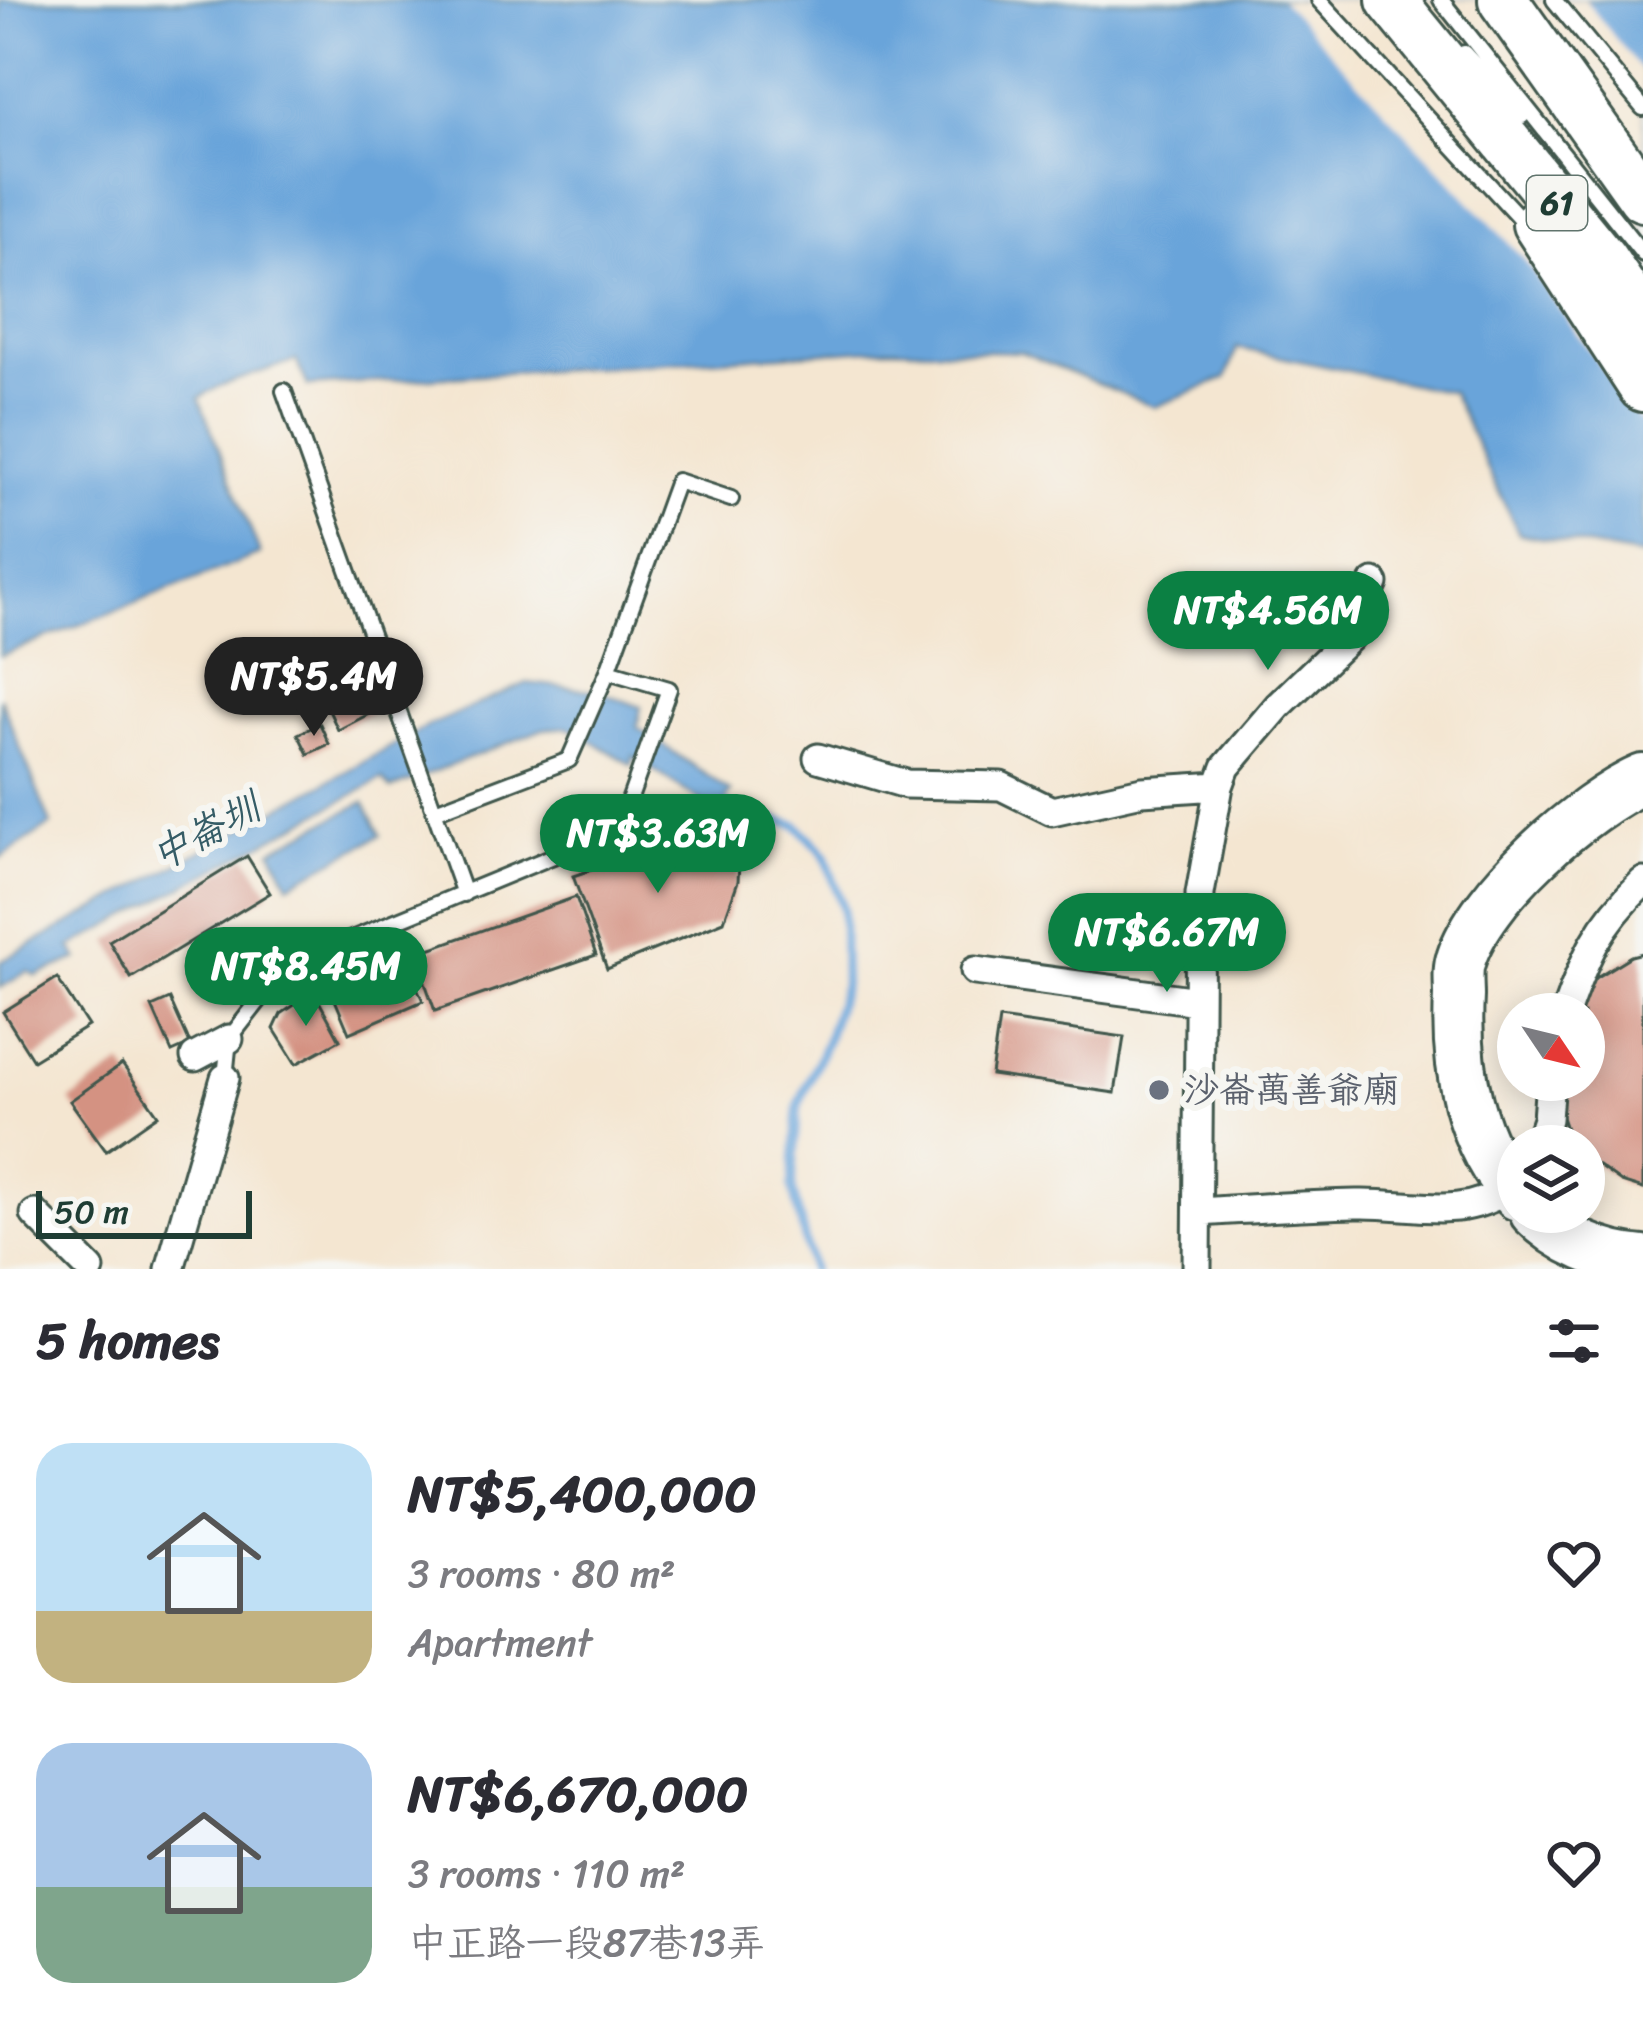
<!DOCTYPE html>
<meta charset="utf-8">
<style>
:root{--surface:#fff;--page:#f2f2f3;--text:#2b2b33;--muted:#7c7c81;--accent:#0b8043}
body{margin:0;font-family:Sriracha,"LXGW WenKai TC",sans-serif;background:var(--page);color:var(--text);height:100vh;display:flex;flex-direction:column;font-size:45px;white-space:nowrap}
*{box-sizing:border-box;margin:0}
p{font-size:39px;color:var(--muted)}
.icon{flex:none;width:66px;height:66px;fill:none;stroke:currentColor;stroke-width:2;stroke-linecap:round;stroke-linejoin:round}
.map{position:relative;height:1269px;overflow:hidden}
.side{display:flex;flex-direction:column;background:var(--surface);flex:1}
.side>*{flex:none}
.needle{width:78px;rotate:125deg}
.fabs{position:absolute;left:1497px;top:993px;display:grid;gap:24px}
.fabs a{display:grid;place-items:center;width:108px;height:108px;border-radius:50%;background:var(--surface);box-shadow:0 6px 30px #0003;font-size:60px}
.scale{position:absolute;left:36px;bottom:30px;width:216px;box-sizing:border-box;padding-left:12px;border:6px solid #1f3d34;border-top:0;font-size:33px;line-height:42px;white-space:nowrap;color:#1f3d34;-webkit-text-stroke:9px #f6f6f2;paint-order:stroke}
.price{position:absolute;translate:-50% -102px;padding:0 27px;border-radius:42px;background:var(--accent);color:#fff;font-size:39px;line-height:78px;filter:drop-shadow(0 3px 6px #0008)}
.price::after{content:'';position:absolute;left:50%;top:72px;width:36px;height:27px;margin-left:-18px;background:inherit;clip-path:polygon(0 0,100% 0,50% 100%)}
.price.current{background:#222;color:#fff}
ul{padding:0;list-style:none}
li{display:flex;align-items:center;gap:36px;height:300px;padding:0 36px}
li span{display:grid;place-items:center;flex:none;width:336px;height:240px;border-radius:36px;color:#555}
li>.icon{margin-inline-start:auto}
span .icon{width:144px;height:144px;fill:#fffc;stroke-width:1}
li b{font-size:51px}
h2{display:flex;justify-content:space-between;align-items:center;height:144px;padding:0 36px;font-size:51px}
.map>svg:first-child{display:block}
</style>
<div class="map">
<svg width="1643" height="1269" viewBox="0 0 1643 1269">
<rect width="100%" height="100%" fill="#f6f6f2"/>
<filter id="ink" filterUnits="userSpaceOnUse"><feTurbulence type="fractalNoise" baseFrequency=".00833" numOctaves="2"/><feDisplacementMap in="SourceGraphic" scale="24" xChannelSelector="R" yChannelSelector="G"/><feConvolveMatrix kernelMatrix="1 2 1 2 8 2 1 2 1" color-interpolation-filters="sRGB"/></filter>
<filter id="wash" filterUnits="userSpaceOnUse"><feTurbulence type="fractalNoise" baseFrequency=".004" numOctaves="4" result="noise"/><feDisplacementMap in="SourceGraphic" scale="48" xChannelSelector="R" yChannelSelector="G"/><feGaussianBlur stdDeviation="2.7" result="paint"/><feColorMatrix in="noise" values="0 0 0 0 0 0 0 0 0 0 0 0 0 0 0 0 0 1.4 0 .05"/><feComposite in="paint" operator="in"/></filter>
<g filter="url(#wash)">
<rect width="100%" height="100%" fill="#f4e6d1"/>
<path fill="#69a4da" stroke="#447087" stroke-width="3" d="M0 0H1643V556L1519 534 1451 392 1237 348 1226 378 1155 407 1021 352 887 348 308 386 296 360 219 386 199 398 260 554 0 656Z
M527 683 598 691 641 707 637 727 731 792 715 811 633 756 632 765 569 727 543 729 391 789 382 779 71 947 78 959 36 976 28 971 0 988V962L430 725Z
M0 697 51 825 0 858Z
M364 802 381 835 289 884 272 850Z"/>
<path fill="#f4e6d1" d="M1281 0H1585L1643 73V425L1522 257Z"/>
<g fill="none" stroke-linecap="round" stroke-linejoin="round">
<path stroke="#69a4da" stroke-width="9" d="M713 797 741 813 797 825 825 854 843 909 844 985 826 1042 798 1106 792 1187 812 1269"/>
</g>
<g id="blocks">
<path fill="#d49282" d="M379 678 392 702 338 730 326 704Z
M320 724 329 744 308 754 298 734Z
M702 833 720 839 739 863 738 881 724 921 607 969 573 876Z
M247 856 270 893 131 978 109 941Z
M576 897 596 955 435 1011 415 954Z
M398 944 423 1001 349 1033 325 976Z
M1643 953V1189L1621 1182 1590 1160 1584 1146H1579L1566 1129 1554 1093V1080H1584V1014H1567L1568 1011 1595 978 1631 956Z
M57 978 88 1026 33 1060 3 1012Z
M314 992 340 1040 296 1064 274 1029 281 1014Z
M170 999 190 1044 172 1052 152 1007Z
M999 1019 1124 1037 1115 1093 991 1075Z
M122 1064 158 1115 106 1151 70 1101Z"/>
</g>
</g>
<g filter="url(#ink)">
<use href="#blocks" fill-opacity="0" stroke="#3f564c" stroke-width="3"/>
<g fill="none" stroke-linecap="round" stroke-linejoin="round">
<path stroke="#c9c4b2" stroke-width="27" stroke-dasharray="27 14" stroke-linecap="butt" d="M1521 1146 1522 1145"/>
<g stroke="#3f564c" stroke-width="20">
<path id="lane" d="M1319 0 1527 226
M1441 0 1643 254
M1554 0 1643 108
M1464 53 1522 116
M284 391 464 894
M435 811 569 760 608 671 677 481 731 499
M225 1078 229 1039 286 966 619 829 669 689 608 671"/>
</g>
<g stroke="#3f564c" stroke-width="33">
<path id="street" d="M818 758 906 784 1001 786 1052 811 1142 791 1219 786
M975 971 1198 1001
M1565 1014C1585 956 1598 926 1643 882
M195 1057 229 1039
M1538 1146 1547 1119 1550 1080
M1198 1212C1251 1209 1304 1205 1356 1204 1411 1202 1460 1222 1509 1188
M35 1214 90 1269
M170 1269 225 1078
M1197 1269 1200 894 1219 786 1226 767 1278 706 1350 637 1374 583"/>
</g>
<g stroke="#3f564c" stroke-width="54">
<path id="highway" d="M1391 0 1603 260 1643 320
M1503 0 1643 197
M1537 224 1643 387
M1518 1196C1468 1144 1455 1065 1459 996 1459 985 1457 969 1461 959 1481 895 1583 805 1643 779
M1534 1212C1562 1241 1603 1258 1643 1261"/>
</g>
<use href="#lane" stroke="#fff" stroke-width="14"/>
<use href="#street" stroke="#fff" stroke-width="27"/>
<use href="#highway" stroke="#fff" stroke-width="48"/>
</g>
</g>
<circle fill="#6b7280" stroke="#f6f6f2" stroke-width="4.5" cx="1159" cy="1090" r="12"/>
<g text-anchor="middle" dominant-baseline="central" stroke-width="12" stroke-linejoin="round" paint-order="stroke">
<rect fill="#f6f6f2" stroke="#60746d" stroke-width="3" x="1527" y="176" width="60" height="54" rx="9"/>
<g font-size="33" font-weight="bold" fill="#1f3d34">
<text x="1557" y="203">61</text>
</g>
<g font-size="36" fill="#5b616d" stroke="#f6f6f2" text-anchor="start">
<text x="1183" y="1090">沙崙萬善爺廟</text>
</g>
<g font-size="39" font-style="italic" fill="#355c66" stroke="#f6f6f2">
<text transform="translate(205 831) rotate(-28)">中崙圳</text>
</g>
</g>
</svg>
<div class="fabs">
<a><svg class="needle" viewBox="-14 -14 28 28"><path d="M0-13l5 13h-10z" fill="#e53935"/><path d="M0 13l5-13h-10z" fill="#7c7c81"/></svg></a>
<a><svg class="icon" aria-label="layers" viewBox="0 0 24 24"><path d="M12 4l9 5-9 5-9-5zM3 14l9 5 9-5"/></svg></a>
</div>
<div class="scale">50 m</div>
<b class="price" style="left:1268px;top:673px">NT$4.56M</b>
<b class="price current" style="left:314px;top:739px">NT$5.4M</b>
<b class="price" style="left:658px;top:896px">NT$3.63M</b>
<b class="price" style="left:1167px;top:995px">NT$6.67M</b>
<b class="price" style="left:306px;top:1029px">NT$8.45M</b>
</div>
<section class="side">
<h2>5 homes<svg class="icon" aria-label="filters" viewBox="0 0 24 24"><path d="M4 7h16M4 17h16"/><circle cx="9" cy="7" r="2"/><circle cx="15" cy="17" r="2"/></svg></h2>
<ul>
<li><span style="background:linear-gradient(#bfe0f5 70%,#c2b280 0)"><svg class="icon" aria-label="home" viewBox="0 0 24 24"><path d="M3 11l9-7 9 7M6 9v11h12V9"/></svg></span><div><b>NT$5,400,000</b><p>3 rooms · 80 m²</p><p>Apartment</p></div><svg class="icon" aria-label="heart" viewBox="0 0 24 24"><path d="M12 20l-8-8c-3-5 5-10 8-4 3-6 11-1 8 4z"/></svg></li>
<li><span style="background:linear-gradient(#a9c7e8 60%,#7fa58c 0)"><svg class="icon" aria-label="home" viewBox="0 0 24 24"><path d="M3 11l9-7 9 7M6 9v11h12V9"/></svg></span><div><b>NT$6,670,000</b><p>3 rooms · 110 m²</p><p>中正路一段87巷13弄</p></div><svg class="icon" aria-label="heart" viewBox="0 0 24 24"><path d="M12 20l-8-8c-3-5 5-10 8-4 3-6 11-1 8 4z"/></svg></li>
</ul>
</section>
